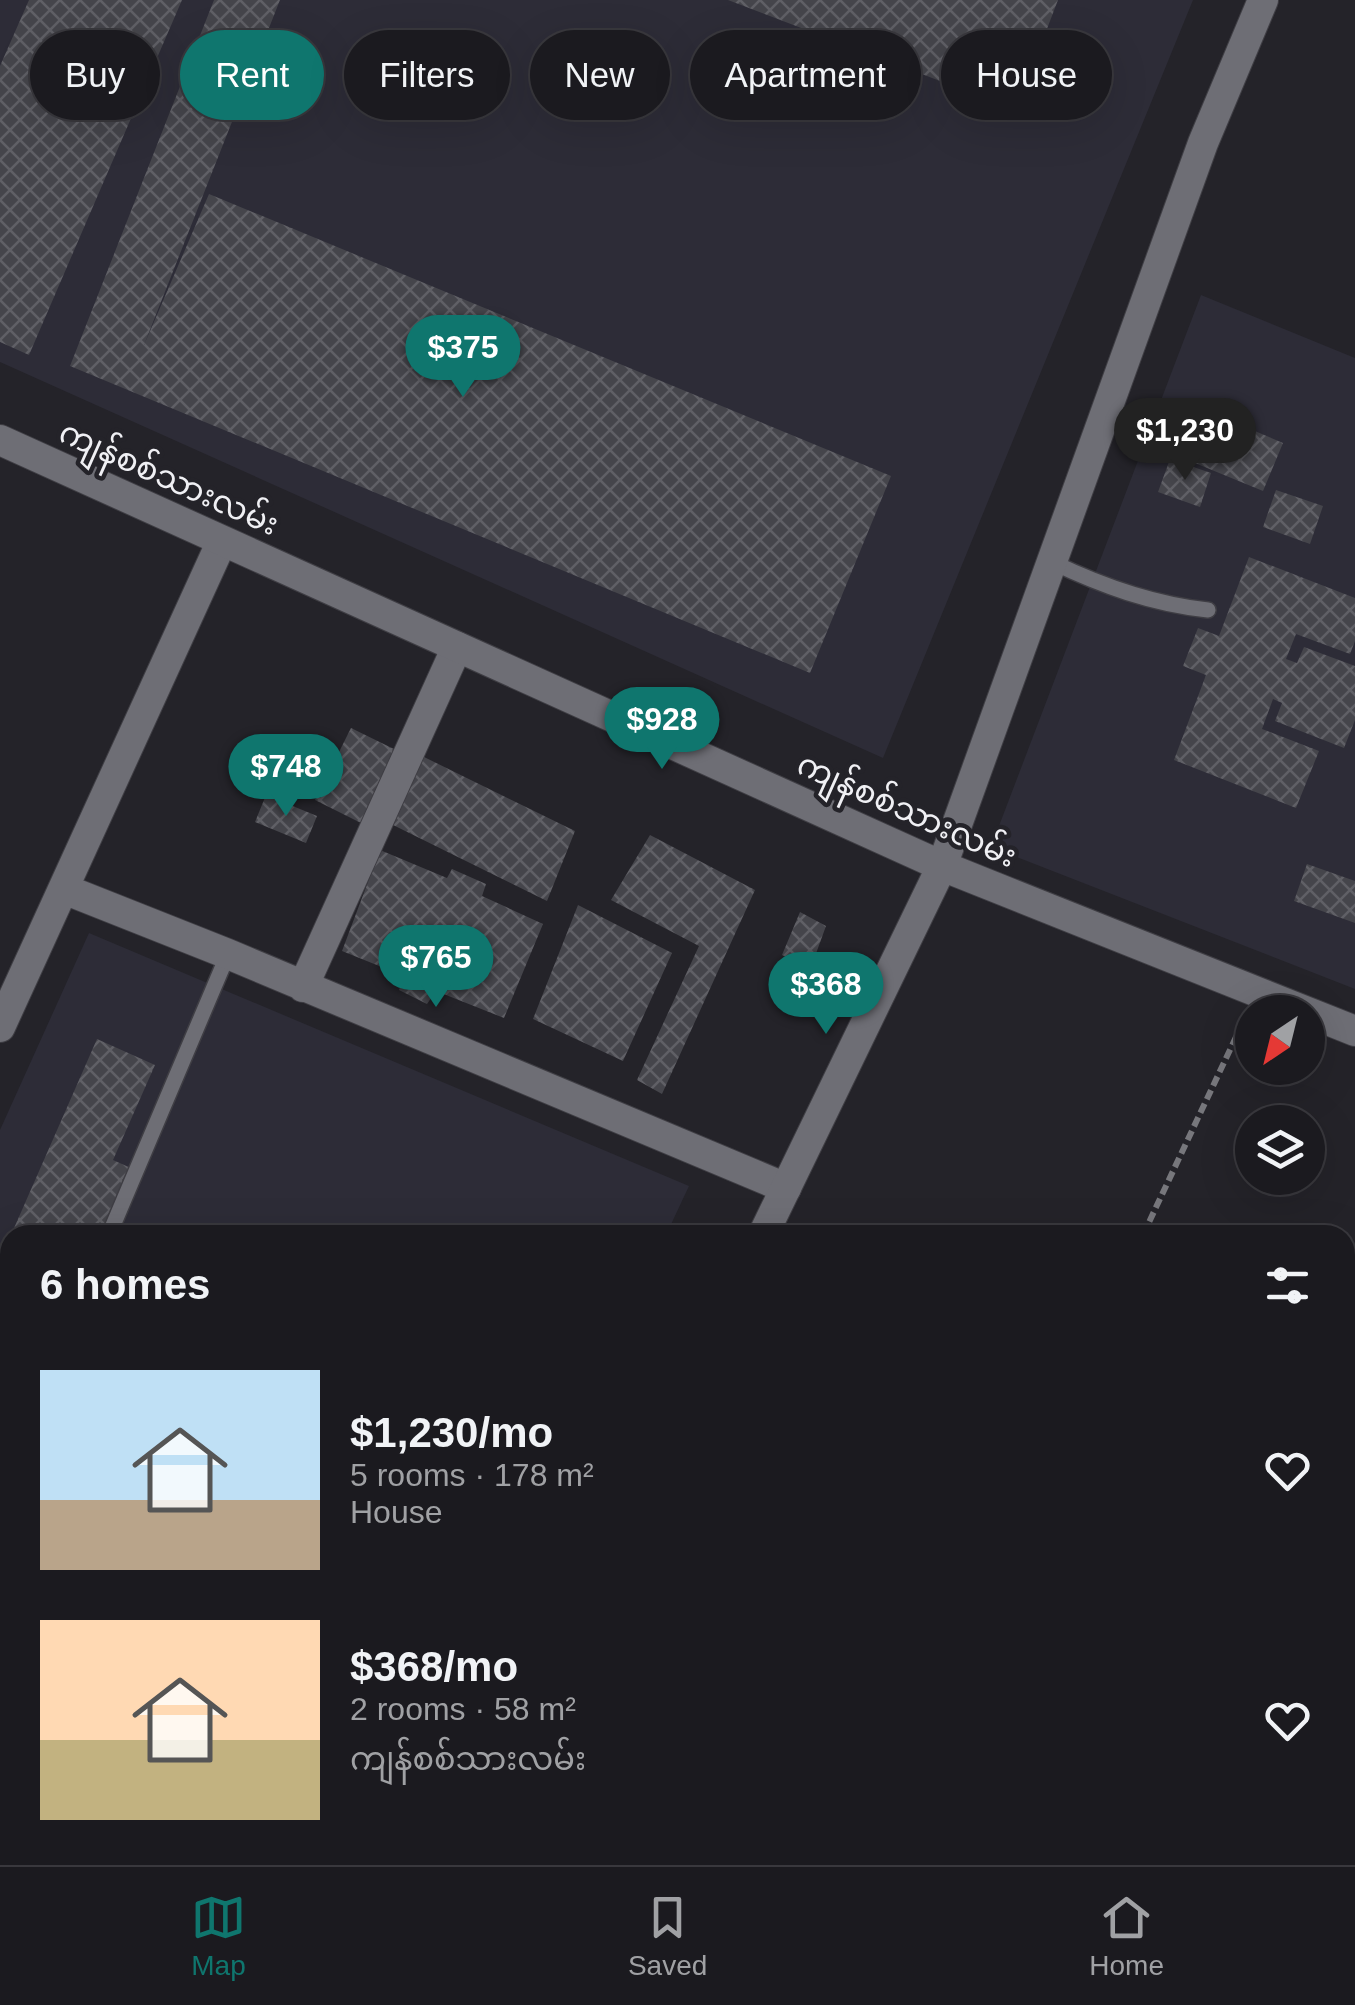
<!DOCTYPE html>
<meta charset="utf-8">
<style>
:root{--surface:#1b1a1f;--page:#28272c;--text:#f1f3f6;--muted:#a0a1a4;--line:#39383d;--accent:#0f766e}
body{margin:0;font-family:Helvetica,"Noto Sans Myanmar",sans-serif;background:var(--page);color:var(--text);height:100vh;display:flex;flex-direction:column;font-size:38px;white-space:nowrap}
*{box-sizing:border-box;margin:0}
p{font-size:32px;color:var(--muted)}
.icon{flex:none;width:55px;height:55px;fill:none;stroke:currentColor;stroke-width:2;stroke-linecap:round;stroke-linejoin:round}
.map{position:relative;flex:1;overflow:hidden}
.drawer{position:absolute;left:0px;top:1225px;width:1355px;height:640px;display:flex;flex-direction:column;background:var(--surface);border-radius:30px 30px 0 0;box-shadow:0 10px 40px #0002,0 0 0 2px var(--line)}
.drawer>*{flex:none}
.hud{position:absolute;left:30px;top:30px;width:1295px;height:90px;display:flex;gap:20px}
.needle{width:65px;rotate:215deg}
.tools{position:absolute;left:1235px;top:995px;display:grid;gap:20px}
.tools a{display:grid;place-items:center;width:90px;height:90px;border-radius:50%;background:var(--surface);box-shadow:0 10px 40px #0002,0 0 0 2px var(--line);font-size:50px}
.price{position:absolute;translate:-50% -85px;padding:0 22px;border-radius:35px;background:var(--accent);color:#fff;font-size:32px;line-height:65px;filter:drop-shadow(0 2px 5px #0008)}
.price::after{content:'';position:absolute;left:50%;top:60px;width:30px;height:22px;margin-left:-15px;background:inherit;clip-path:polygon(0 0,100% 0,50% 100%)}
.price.selected{background:#222;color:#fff}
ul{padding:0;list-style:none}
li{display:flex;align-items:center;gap:30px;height:250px;padding:0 40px}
li span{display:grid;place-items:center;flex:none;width:280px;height:200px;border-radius:0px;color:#555}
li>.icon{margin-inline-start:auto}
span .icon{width:120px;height:120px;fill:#fffc;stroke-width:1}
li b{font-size:42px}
h2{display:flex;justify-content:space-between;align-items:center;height:120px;padding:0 40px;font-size:42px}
.chip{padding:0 35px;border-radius:45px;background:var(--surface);box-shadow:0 10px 40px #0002,0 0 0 2px var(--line);font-size:35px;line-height:90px}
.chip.selected{background:var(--accent);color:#fff}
.tab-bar{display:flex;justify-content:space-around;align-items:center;height:140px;border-top:2px solid var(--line);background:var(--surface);font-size:28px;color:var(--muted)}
.tab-bar a{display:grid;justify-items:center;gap:5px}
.tab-bar .selected{color:var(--accent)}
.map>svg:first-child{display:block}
</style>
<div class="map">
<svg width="1355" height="1865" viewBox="0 0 1355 1865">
<defs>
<pattern id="building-cross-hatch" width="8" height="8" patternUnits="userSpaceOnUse" patternTransform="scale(2.5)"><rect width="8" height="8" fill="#45454b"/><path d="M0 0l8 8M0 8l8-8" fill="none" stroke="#606066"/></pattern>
</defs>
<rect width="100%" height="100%" fill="#242329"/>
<path fill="#2d2c37" d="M0 0H1193L883 758 0 362Z
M1201 295 1355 358V989L991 847Z
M89 933 689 1186 666 1235H10V1438L0 1434V1130Z"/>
<path fill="url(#building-cross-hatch)" d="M29 0H182L29 355 0 342V66Z
M214 0H280L144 345 209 194 891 476 810 673 70 366Z
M728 0H1058L1016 110Z
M1210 412 1283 443 1263 491 1190 461Z
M1170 459 1211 473 1200 507 1158 492Z
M1276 490 1323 506 1310 544 1263 527Z
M1249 557 1355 598V641L1350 654 1296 634 1286 659 1297 663 1304 647 1355 666V720L1344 748 1275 721 1282 703 1273 699 1262 729 1319 751 1296 808 1174 760 1206 675 1183 666 1198 628 1219 636Z
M351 728 398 751 363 824 315 800Z
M422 756 575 831 547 901 391 824Z
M266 795 317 816 306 843 255 822Z
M650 835 755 890 662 1094 637 1080 699 946 611 900Z
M380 850 447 878 452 869 486 884 482 896 543 924 504 1018 436 991 427 1004 399 990 404 976 342 951Z
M1307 864 1355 881V923L1294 901Z
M578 905 672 953 623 1061 533 1019Z
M800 912 826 926 814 959 842 973 830 999 795 982 803 965 782 955Z
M97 1039 155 1065 113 1160 133 1169 105 1233 79 1229 76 1235H11Z
M10 1238V1318L0 1313V1261Z
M0 1570 10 1575 7 1611 0 1608Z
M170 1855H226L223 1865H195Z"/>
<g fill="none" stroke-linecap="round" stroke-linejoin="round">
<g stroke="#3f3e44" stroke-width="18">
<path id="service" d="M1052 562C1102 586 1152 604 1208 610
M109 1235 228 954"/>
</g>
<g stroke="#3f3e44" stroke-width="32">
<path id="minor" d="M64 889 228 954 786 1188
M303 987 457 647
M0 1027 222 541
M0 1478 10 1482
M0 1726 10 1704
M264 1865 268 1855"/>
</g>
<g stroke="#3f3e44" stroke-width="32">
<path id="tertiary" d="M0 440 942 866 1355 1031
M763 1235 942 866 1203 143 1263 0
M458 1865 462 1855"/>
</g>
<path stroke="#77777c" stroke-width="6" stroke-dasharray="10 5" stroke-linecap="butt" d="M1143 1235 1244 1020
M1345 1394 1355 1398
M1345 1692 1355 1696
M938 1855 962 1865
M838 1865 843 1855"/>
<use href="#service" stroke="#6e6e75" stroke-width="15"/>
<use href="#minor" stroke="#6e6e75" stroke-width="30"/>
<use href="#tertiary" stroke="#6e6e75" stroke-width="30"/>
</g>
<g text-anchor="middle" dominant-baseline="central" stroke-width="9" stroke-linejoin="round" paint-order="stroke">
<g font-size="32" fill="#f0f0f4" stroke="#242329">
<text transform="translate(169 478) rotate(24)">ကျန်စစ်သားလမ်း</text>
<text transform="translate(907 810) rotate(24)">ကျန်စစ်သားလမ်း</text>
</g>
</g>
</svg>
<div class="tools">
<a><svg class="needle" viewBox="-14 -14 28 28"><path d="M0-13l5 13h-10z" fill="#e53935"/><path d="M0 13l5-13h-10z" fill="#a0a1a4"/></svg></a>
<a><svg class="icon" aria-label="layers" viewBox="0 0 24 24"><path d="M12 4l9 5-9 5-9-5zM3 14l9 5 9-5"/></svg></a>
</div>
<b class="price" style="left:463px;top:400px">$375</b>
<b class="price selected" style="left:1185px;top:483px">$1,230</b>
<b class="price" style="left:662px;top:772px">$928</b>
<b class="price" style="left:286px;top:819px">$748</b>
<b class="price" style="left:436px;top:1010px">$765</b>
<b class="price" style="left:826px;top:1037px">$368</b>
<div class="hud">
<a class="chip">Buy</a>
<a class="chip selected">Rent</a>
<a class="chip">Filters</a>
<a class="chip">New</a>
<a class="chip">Apartment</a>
<a class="chip">House</a>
</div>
<section class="drawer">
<h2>6 homes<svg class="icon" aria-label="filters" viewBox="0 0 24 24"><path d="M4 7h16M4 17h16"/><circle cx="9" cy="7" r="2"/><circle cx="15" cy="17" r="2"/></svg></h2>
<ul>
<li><span style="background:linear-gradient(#bfe0f5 65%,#b9a48a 0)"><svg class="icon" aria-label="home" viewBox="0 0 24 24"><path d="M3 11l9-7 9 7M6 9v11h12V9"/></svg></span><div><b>$1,230/mo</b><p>5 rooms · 178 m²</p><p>House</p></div><svg class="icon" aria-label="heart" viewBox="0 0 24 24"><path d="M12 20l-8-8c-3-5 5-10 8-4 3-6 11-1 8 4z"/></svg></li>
<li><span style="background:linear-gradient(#ffd9b3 60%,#c2b280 0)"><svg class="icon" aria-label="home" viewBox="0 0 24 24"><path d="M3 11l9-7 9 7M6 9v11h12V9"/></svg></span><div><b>$368/mo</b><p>2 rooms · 58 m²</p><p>ကျန်စစ်သားလမ်း</p></div><svg class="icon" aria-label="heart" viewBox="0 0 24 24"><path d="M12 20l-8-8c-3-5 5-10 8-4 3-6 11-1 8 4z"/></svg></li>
</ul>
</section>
</div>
<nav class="tab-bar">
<a class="selected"><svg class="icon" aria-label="map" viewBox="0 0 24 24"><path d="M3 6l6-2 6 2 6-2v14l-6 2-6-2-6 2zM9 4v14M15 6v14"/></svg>Map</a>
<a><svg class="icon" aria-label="saved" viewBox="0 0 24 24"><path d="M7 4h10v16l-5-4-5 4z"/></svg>Saved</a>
<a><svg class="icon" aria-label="home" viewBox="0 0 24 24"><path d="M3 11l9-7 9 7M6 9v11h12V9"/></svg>Home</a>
</nav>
